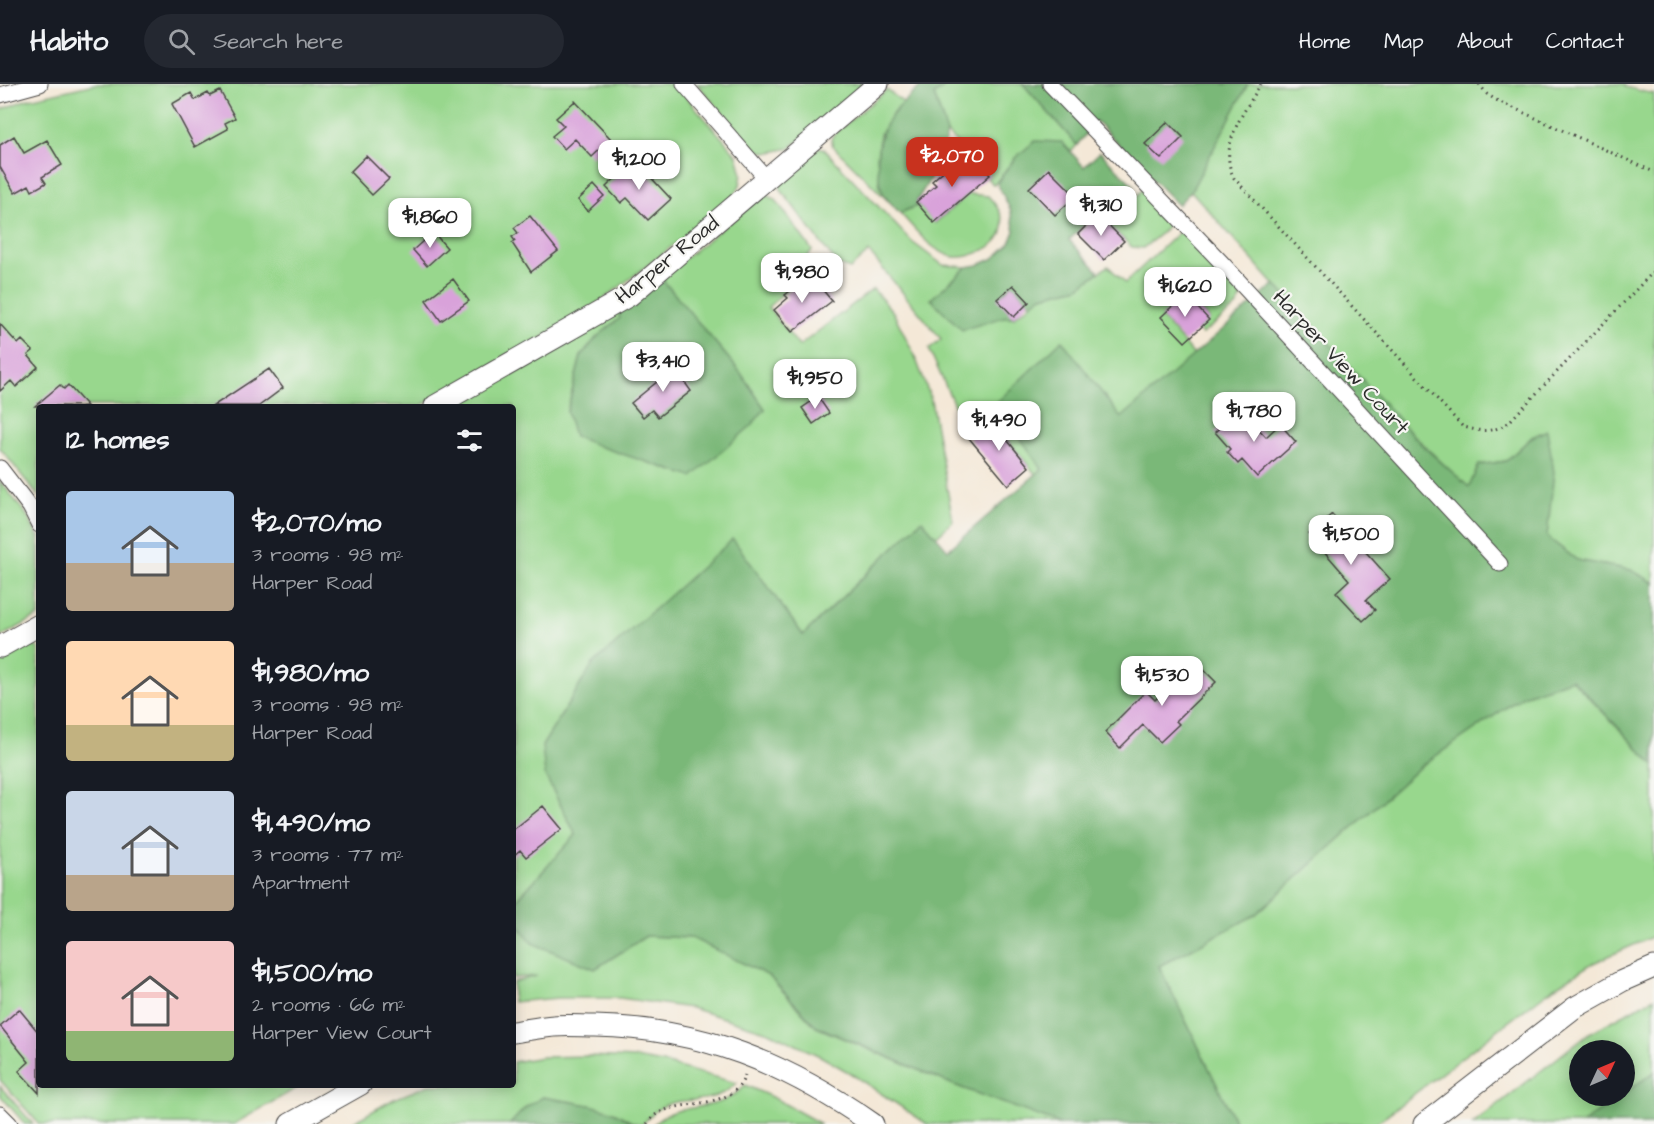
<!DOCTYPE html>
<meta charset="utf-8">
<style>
:root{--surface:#171b24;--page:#242831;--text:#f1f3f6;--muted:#9ea1a6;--line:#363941;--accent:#c8321e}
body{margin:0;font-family:"Architects Daughter",sans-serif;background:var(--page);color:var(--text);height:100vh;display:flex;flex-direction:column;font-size:22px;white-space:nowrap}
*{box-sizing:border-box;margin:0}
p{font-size:20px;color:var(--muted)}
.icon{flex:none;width:33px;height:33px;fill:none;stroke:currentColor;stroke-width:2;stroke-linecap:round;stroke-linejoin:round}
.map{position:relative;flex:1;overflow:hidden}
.drawer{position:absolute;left:36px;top:320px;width:480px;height:684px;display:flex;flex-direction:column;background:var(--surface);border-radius:6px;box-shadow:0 3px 15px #0003}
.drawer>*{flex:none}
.needle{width:39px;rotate:46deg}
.tools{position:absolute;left:1569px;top:956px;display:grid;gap:12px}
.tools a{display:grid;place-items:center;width:66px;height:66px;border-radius:50%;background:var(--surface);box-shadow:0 3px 15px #0003;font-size:30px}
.price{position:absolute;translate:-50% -51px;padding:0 14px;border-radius:12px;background:#fff;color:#222;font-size:20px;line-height:39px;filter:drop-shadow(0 2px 3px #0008)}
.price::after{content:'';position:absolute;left:50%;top:36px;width:18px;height:14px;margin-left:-9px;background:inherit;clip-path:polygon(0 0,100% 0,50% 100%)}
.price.current{background:var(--accent);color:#fff}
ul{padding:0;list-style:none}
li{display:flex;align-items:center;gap:18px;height:150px;padding:0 30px}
li span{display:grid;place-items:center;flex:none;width:168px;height:120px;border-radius:6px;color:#555}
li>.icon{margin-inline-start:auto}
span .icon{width:72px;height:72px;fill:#fffc;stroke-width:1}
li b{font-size:26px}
h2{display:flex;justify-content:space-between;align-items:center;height:72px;padding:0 30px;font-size:26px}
header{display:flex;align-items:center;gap:36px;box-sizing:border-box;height:84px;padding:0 30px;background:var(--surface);border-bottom:2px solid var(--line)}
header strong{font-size:28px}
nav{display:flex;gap:33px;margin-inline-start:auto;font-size:21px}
.search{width:420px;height:54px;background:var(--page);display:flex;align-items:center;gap:15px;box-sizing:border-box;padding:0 21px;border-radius:33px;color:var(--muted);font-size:22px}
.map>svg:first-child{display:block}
</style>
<header>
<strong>Habito</strong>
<div class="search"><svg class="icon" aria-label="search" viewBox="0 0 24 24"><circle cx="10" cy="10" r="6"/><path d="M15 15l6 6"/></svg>Search here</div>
<nav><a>Home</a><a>Map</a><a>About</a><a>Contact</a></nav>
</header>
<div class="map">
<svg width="1654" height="1040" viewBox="0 0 1654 1040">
<rect width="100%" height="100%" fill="#f6f6f2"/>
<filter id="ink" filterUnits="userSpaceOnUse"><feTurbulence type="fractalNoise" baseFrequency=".0167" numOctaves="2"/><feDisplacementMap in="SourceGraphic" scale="12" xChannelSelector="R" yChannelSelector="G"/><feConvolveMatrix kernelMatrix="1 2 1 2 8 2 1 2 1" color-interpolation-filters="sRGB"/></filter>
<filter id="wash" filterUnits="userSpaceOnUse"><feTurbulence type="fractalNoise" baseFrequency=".008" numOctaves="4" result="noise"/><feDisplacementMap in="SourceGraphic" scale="24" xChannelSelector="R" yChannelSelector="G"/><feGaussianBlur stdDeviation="1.35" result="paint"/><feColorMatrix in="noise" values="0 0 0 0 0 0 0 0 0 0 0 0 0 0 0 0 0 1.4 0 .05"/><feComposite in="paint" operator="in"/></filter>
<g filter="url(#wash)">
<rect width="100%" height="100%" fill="#f4e8d7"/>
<path fill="#98d78d" stroke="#62815c" stroke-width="1.5" d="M95 0H675L737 71 742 90 740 101 734 112 661 171 601 217 513 272 420 322H39V413L0 364V26L25 16Z
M697 0H864L790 64 767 69 757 66 743 52Z
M948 0H1023L1077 61 1071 68 1061 58 1015 74 994 101 987 94 989 91 971 70 962 65 947 49 934 11Z
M1248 0H1625V3L1654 10V499L1631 486 1577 476 1547 453 1532 353 1506 377 1479 381 1469 404C1369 313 1282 208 1191 107Z
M887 6 904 19 893 29 880 50 877 73 880 104 888 117 833 62 831 55 834 50Z
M819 63 824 65 912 158 943 181 967 183 931 215 1004 233H1014L1042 212 1079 203 1108 182 1125 199 1178 149 1183 148 1242 213 1236 223 1202 250 1198 246 1209 235 1186 211 1161 233 1194 271 1121 335 1061 256 1042 385 1036 391 991 336 977 322 960 334 929 265 941 255 869 168 850 185 841 182 830 171 781 106 779 97Z
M1144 104 1171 134C1167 147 1154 155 1143 164L1132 163 1109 142Z
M764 110 776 116 812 166 798 187 797 197 768 223 799 262 873 205 893 228 915 272 931 316 953 437 936 453 921 437 803 551 732 455 545 691 576 751 513 820V322H454L574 256 618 226 620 234 597 253 581 272 567 327 574 351 675 388 765 325 740 288 661 194Z
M968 110 988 112C1010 135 1009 157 977 169 968 172 959 175 950 172 928 164 915 145 900 129L919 121 935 139Z
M0 397 26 430 39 454V532L0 553Z
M31 559 39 565V1000L302 1001 234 1040H39L0 996V578Z
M1571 595 1654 681V852L1591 880 1546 909 1375 1040H1236L1159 882 1255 831 1421 682 1523 612Z
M513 835 532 859 595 885 646 852 692 854 769 892 816 943 954 1001 1060 1040H927L850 989 822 973 769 948 691 924 620 914H558L513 918V898L537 892 513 894Z
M1654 914V988L1625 1010 1624 966H1580V1011H1622L1582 1040H1473L1588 950Z
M589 972 635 974 663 979 737 999C733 1002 729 1006 725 1008 694 1025 670 1004 643 1040 629 1040 622 1030 608 1026 588 1020 564 1017 543 1013L526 1023 510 1040H350L394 1015 429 1001 513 1000V978L543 973Z
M745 1001 774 1014 821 1040H654C679 1014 717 1033 745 1001Z
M0 1002 33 1040H25L0 1011Z"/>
<path fill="#7ab878" stroke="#527252" stroke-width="1.5" d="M923 0H948L934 11 947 49 941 77 916 118 919 121 900 129C883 112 880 109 878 85 875 40 893 29 923 0Z
M1023 0H1248L1191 107 1178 121 1096 37 1077 61Z
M1035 57 1062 58 1084 83 1100 68 1134 102 1110 125 1099 127 1069 156 1099 188 1079 203 1042 212 1031 220 1012 200 998 215 1014 233H1004L962 246 931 215 967 183 978 181 994 174 1010 159 1015 147 1010 125 997 99 1015 74Z
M661 194 740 288 765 325 751 342 692 393 601 363 574 352 567 328 581 272 597 253 620 234 618 226Z
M1275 200 1423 362 1469 403 1479 381 1506 377 1532 353 1547 346 1554 388 1547 453 1577 476 1631 486 1654 499V681L1572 595 1523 612 1421 682 1255 831 1159 882 1236 1040H1060L954 1001 816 942 769 892 692 854 646 852 595 885 532 859 513 834V820L576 751 545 691 542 662 593 580 733 455 803 551 922 436 948 466 1042 385 996 319 1062 256 1121 334Z
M1654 988V1040H1582Z
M543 1013C573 1019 609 1020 633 1040H510L526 1023Z"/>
<g id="blocks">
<path fill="#d9a2da" d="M220 7 235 34 225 39 228 45 195 63 172 20 191 9 195 16 208 9 210 12Z
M575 17 611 55 592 73 575 55 564 65 552 52 564 42 556 34Z
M1168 38 1183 53 1161 75 1145 60Z
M14 52 24 69 47 56 62 81 42 93 46 99 32 107 29 101 15 109 0 83V61Z
M971 70 990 91 934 139 916 118 936 101 932 97 949 82 952 86Z
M366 72 389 95 372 111 350 88Z
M631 79 639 88 642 84 671 115 648 136 627 114 621 119 606 103Z
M1049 85 1076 112 1055 131 1029 104Z
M594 101 604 112 588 127 578 116Z
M1098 130 1124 157 1104 176 1078 150Z
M530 132 558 167 531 188 512 159 515 157 512 153 518 149 514 144Z
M433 148 447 164 427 182 413 166Z
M810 191 832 217 792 248 774 226 788 214 785 211Z
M453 195 469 217 441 237 426 216Z
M1013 201 1029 218 1014 233 997 215Z
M1185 210 1209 236 1185 258 1161 233Z
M0 240 18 260 22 256 33 267 28 271 38 283 16 303 11 297 0 307Z
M679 280 689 292 683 296 691 307 658 333 652 326 643 333 631 319Z
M269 285 283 304 259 322H213Z
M60 301 64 305 68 301 87 322H35Z
M818 313 829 329 813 340 802 324Z
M1240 325 1266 353 1280 340 1296 358 1257 393 1242 376 1238 380 1227 368 1230 365 1215 348Z
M991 336 1029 383 1008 401 969 354Z
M1332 430 1390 495 1366 516 1375 526 1363 537 1336 508 1349 496 1309 450Z
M1195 577 1216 598 1176 637 1179 640 1160 658 1143 641 1120 664 1105 648 1146 607 1155 616Z
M543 722 562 745 526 773 520 766 513 772V746Z
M19 925 39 949V1009L19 987 29 978 0 942Z"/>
</g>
</g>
<g filter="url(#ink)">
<use href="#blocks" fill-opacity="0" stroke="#494745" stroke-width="1.5"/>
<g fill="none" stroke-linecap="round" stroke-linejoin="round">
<g stroke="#494745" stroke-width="17">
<path id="street" d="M684 0 766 94
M1050 0 1221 178 1500 480
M0 11 40 0
M0 384 30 423 39 441
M0 1030 10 1040"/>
</g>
<g stroke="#494745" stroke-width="23">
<path id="secondary" d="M435 322 630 211 878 0
M0 563 39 541
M513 948C527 946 540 943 554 942 567 941 582 942 595 942 702 944 787 980 873 1040
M290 1040 361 1000
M1424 1040 1574 924 1622 897 1654 883"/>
</g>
<path stroke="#494745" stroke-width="3" stroke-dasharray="1.5 4.5" stroke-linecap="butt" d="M1261 0C1245 27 1217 62 1234 94L1462 342C1478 348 1493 349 1508 339L1654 187
M1479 0 1487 10 1496 16 1654 88
M647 1040C650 1037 653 1032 657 1030 684 1014 733 1027 745 991"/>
<use href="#street" stroke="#fff" stroke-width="15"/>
<use href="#secondary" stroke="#fff" stroke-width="21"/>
</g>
</g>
<g text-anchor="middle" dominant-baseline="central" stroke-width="4.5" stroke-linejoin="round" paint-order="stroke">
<g font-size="21" fill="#2b2b2b" stroke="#f6f6f2">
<text transform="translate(667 176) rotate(-39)">Harper Road</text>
<text transform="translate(1341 278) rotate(47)">Harper View Court</text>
</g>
</g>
</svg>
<div class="tools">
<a><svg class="needle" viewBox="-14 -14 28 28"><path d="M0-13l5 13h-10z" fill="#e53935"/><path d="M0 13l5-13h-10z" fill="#9ea1a6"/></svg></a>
</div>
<b class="price current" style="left:952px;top:104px">$2,070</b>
<b class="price" style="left:639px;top:107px">$1,200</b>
<b class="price" style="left:1101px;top:153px">$1,310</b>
<b class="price" style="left:430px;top:165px">$1,860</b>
<b class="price" style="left:802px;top:220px">$1,980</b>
<b class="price" style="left:1185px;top:234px">$1,620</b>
<b class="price" style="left:663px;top:309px">$3,410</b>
<b class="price" style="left:815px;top:326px">$1,950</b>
<b class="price" style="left:1254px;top:359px">$1,780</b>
<b class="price" style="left:999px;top:368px">$1,490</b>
<b class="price" style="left:1351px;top:482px">$1,500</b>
<b class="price" style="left:1162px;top:623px">$1,530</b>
<section class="drawer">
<h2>12 homes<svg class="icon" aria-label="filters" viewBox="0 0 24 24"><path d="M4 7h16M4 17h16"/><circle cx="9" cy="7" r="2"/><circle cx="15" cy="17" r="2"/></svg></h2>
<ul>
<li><span style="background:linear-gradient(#a9c7e8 60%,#b9a48a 0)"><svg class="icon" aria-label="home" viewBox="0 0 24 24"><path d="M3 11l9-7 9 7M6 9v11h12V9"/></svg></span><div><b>$2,070/mo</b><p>3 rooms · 98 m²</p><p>Harper Road</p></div></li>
<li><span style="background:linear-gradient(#ffd9b3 70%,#c2b280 0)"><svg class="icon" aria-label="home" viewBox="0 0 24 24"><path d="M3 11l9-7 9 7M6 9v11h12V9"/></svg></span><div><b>$1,980/mo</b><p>3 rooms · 98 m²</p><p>Harper Road</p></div></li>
<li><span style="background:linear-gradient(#c9d6e8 70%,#b9a48a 0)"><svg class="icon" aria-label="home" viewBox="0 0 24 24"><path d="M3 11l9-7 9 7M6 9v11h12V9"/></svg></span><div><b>$1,490/mo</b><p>3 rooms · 77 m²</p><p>Apartment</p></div></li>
<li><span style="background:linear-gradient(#f6c9c9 75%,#8fb573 0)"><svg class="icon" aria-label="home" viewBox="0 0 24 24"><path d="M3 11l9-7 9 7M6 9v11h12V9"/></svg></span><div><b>$1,500/mo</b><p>2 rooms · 66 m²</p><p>Harper View Court</p></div></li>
</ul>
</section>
</div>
